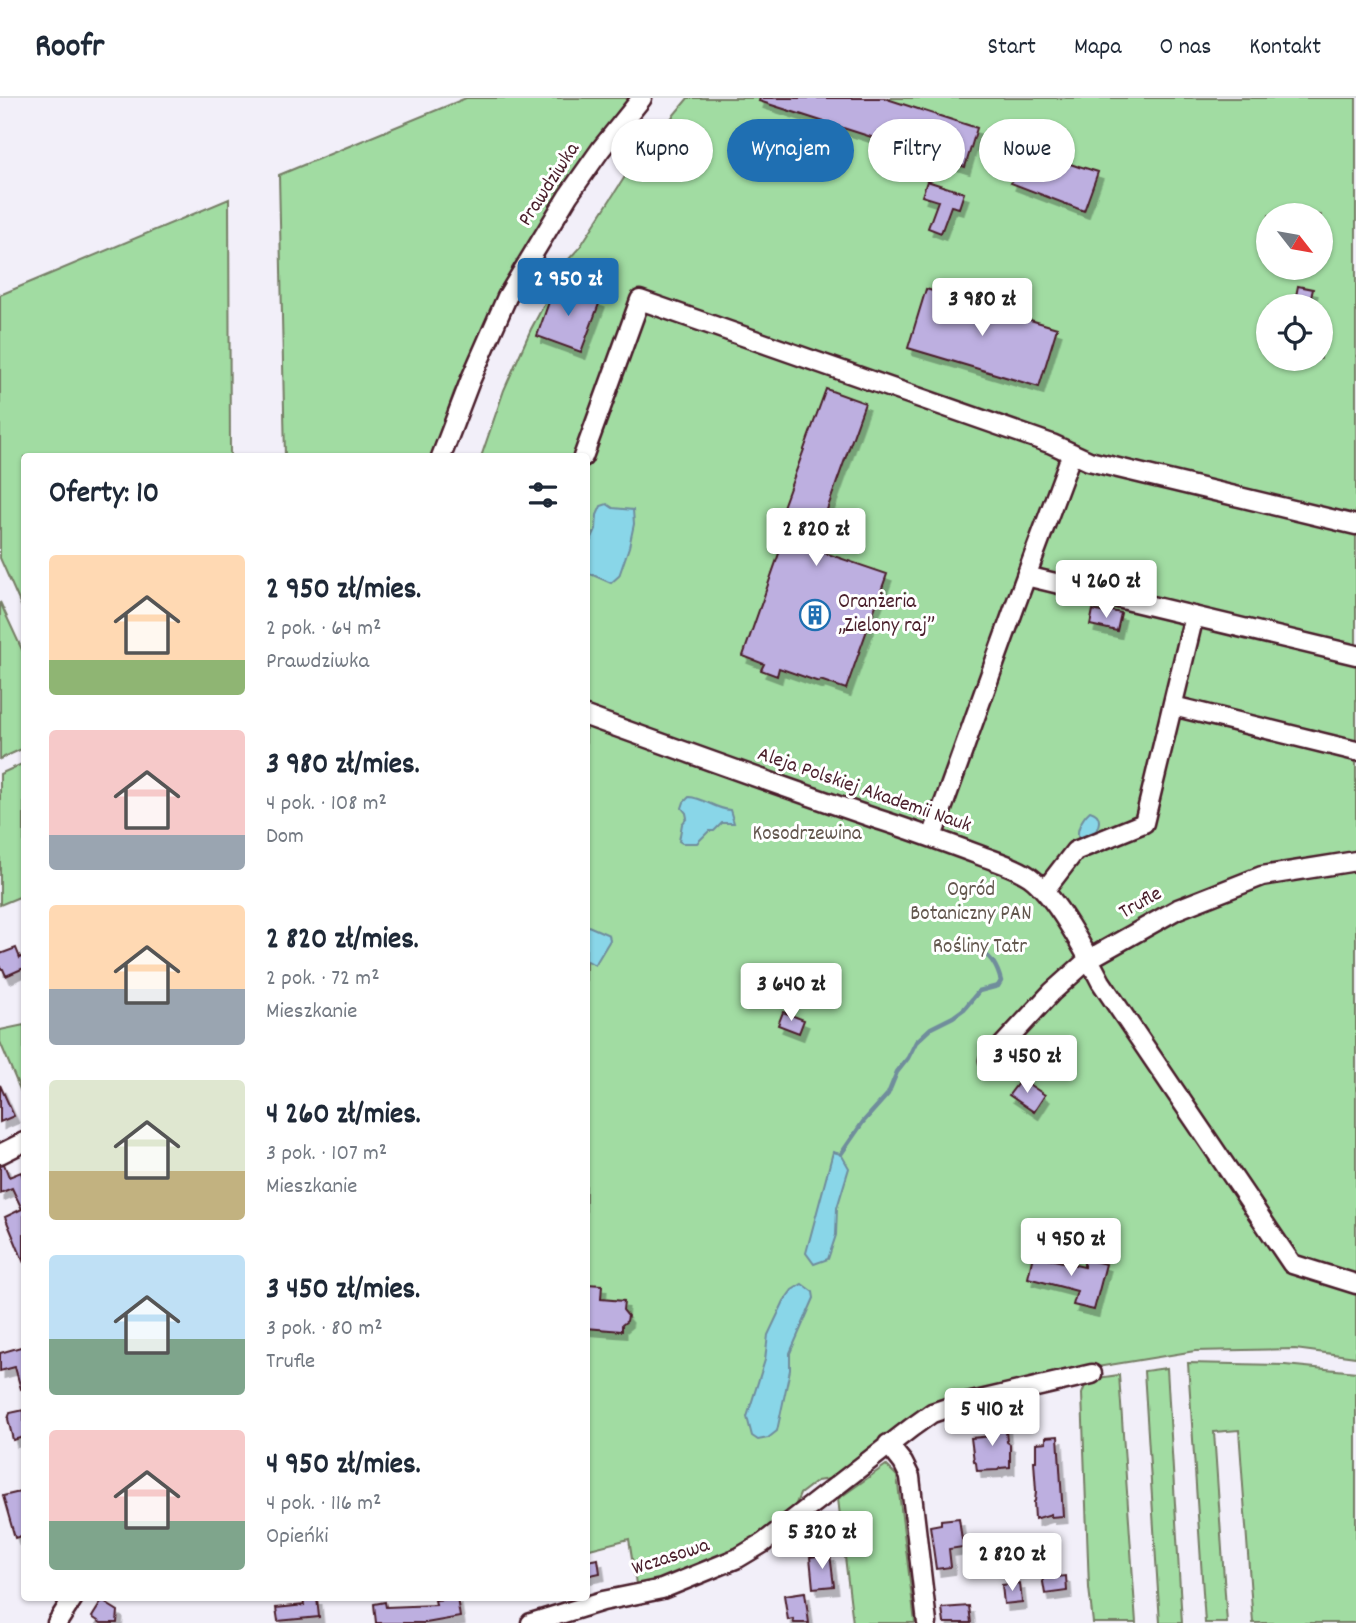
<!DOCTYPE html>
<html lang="pl">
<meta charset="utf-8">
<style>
:root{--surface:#fff;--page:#f6f6f7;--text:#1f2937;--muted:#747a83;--line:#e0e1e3;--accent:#1f6fb2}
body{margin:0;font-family:Dekko,sans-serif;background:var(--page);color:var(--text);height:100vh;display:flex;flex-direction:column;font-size:26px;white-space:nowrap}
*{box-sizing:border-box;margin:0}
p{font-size:23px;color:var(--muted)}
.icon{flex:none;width:38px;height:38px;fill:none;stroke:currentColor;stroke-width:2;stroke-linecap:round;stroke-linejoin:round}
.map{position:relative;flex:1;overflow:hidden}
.details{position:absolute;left:21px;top:355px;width:569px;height:1148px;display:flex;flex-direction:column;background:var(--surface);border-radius:7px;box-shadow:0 2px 5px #0004}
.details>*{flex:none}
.top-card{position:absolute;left:611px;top:21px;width:639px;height:63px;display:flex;gap:14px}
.needle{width:46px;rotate:121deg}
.tools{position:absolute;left:1256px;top:105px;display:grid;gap:14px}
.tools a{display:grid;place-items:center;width:77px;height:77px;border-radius:50%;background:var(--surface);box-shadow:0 2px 5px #0004;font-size:35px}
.price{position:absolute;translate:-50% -60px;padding:0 16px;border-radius:7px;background:#fff;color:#222;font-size:23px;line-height:46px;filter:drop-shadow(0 2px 4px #0008)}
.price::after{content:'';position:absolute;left:50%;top:42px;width:21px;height:16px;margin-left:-10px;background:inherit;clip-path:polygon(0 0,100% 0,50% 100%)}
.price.current{background:var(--accent);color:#fff}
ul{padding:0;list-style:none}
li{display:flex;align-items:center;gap:21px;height:175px;padding:0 28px}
li span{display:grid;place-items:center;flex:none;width:196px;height:140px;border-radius:7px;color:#555}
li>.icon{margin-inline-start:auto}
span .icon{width:84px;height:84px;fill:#fffc;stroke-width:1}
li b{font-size:30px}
h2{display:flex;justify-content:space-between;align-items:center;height:84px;padding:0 28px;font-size:30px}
.tag{padding:0 24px;border-radius:32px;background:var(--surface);box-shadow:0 2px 5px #0004;font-size:24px;line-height:63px}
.tag.current{background:var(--accent);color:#fff}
header{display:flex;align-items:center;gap:42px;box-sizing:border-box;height:98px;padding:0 35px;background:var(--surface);border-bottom:2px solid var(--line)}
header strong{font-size:33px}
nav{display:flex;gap:38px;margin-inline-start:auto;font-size:24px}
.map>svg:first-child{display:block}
</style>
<header>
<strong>Roofr</strong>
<nav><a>Start</a><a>Mapa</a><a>O nas</a><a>Kontakt</a></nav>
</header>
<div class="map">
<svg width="1356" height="1525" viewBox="0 0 1356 1525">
<defs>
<filter id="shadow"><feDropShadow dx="4.5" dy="7" stdDeviation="0" flood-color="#0004"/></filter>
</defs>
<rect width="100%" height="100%" fill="#f2eff9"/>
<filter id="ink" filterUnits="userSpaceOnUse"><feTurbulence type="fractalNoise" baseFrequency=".0143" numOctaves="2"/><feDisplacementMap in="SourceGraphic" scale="14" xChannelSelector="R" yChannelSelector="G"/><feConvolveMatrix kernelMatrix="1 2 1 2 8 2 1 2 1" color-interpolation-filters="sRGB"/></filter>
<g filter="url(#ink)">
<path fill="#a1dca2" stroke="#767e66" stroke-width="2" fill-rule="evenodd" d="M466 0H630L582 60 521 157 489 217 454 294 431 359H285L279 77Z
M688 0H1356V1259L1295 1251 1195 1253 1091 1270 931 1307 829 1381 817 1383 800 1396 793 1413 761 1437 727 1456 659 1483 636 1486 629 1441 586 1452V359H481L504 292 531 231 568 162 580 149 633 66ZM1269 117H1321V170H1269ZM1269 208H1321V261H1269Z
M229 101 230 359H24V514L0 460V197Z
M0 504 24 556V650L0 661Z
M24 665V797L0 807V676Z
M24 927V1001L0 944V932Z
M1188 1265 1285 1267 1356 1274V1525H1253L1239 1332 1214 1334 1227 1525H1205Z
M1167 1270 1182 1525H1160L1144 1273Z
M1119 1277 1136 1525H1093L1089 1490 1082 1296 1086 1285 1098 1280Z
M886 1367 897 1378 915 1525H853L838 1401Z"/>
<path fill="#89d6e8" stroke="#708d9c" stroke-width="2" d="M607 406 613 410 633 412 634 426 629 449 619 478 611 485 586 474V453L596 431 597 417 601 408Z
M689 699C704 700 715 711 730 712L734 725H722L714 733H709L697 745H682L679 743 682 726 687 720 686 715 682 710 684 704Z
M1090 713C1105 717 1098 731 1092 740L1080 744C1074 734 1082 720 1090 713Z
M586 827 609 837 610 842 595 867 586 862Z
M833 1054 841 1056 849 1070 837 1110 836 1137 828 1161 814 1166 806 1155Z
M802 1186 813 1194 814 1200 790 1255V1272L777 1333 768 1340 758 1342 752 1338 747 1319 765 1262 768 1237 784 1203 792 1192Z"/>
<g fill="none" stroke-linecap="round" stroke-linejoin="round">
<path stroke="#708d9c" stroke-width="4.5" d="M841 1056 863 1024 888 996 897 974 908 960 916 944 931 930 953 919 964 911 979 893 998 888 1001 883C997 868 992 860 979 851"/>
</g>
<path fill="#bdafe0" stroke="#4a1f2b" stroke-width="2" filter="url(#shadow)" d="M760 0H884L977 30 965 69 759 3Z
M1024 50 1079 69V68L1098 74 1084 113 1011 85Z
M927 83 964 95 959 110 951 108 941 135 928 130 938 103 922 98Z
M555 187 600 203 581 254 537 238Z
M1298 188 1313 191 1309 208H1294Z
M926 191 1057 230 1039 289 908 250Z
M826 291 865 305 813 451 887 476 846 591 820 582 819 584 779 570 777 578 761 572 764 566 743 558 790 424 779 420Z
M1093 512 1105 515 1106 512 1121 515 1117 533 1090 527Z
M16 850 20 860 24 858V870L6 878 3 871H0V856Z
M783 914 804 922 799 935 778 927Z
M1021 981 1045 997 1034 1014 1009 997Z
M0 987 14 1018 0 1024Z
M4 1066 9 1079 21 1074 24 1083V1165L5 1119 22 1111 12 1090 0 1095V1067Z
M1033 1157 1084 1169V1161L1106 1166 1094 1212 1073 1207 1077 1193 1028 1180Z
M586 1186 602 1187 601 1201 624 1203 623 1212 628 1218 627 1223 622 1227V1233L586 1230Z
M24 1248V1290L21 1291 15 1269 0 1273V1255Z
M24 1312V1339L13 1342 8 1321 10 1315Z
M1005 1320 1007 1344 1010 1346V1369L1000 1370 998 1372 977 1373 976 1365 974 1363 971 1340 992 1338 990 1321Z
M1058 1338 1063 1418 1051 1419V1416L1035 1421 1034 1404 1035 1403 1036 1393 1034 1363H1036V1345L1046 1344V1339Z
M24 1393V1437L15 1440 3 1398Z
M959 1420 963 1449 949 1451 951 1469 936 1471 930 1428 941 1426V1422Z
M830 1456 834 1488 813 1490 810 1459Z
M598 1461 600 1475 586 1478V1463Z
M1057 1476V1479L1066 1478 1067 1493 1045 1496 1042 1478Z
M1020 1485 1022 1504 1004 1506 1002 1487Z
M805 1494 809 1525H794L793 1521 788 1522 784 1497Z
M303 1500H317L319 1519 278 1523 276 1510 304 1507Z
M457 1500 460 1519 426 1525H376L374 1506 385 1504 386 1509 436 1507 435 1502Z
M102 1503 118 1513 117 1525H101L92 1519Z
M969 1508 971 1525H944L942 1510Z"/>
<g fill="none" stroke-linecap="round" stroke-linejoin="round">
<g stroke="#4a1f2b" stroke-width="23">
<path id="street" d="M441 359 470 283 507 199 568 98 601 51 642 0
M583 359 640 202 1052 346 1089 363 1356 427
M1026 478 1356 557
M1173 608 1356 653
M586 618C683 653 779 688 877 721 912 732 947 745 982 758 998 764 1016 769 1030 779 1056 798 1086 855 1101 884L1292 1166 1356 1186
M932 739 1015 508 1072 355
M1045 792 1075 753 1144 725 1194 518
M989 962 1052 894 1089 861 1178 811 1262 778 1356 763
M0 1056 24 1044
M888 1346 903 1365 910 1379 927 1525
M57 1525 73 1500
M531 1525 603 1503 662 1491 738 1460 763 1445 911 1330 932 1315 950 1309 1092 1276"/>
</g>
<use href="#street" stroke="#fff" stroke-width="18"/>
</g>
</g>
<defs>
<g id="building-ring" transform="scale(1.575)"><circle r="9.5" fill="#fff" stroke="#1f6fb2" stroke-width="1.5"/><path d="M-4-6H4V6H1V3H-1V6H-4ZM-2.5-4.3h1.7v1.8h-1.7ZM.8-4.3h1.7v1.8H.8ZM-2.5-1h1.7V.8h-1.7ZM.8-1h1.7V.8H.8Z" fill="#1f6fb2"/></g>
</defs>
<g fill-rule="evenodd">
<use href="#building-ring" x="815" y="517"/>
</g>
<g text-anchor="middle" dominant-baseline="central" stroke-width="6" stroke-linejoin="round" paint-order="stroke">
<g font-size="21" fill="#4a1f2b" stroke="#fff">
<text transform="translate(550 87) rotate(-57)">Prawdziwka</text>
<text transform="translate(864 693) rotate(19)">Aleja Polskiej Akademii Nauk</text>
<text transform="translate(1141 806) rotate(-29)">Trufle</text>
<text transform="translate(671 1460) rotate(-18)">Wczasowa</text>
</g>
<g font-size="21" fill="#4a1f2b" stroke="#fff" text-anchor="start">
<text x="838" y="505">Oranżeria<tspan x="838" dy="24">„Zielony raj”</tspan></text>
</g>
<g font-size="21" fill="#64584f" stroke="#fff">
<text x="807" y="737">Kosodrzewina</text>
<text x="971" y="793">Ogród<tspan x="971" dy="24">Botaniczny PAN</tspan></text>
<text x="980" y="850">Rośliny Tatr</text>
</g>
</g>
</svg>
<div class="tools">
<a><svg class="needle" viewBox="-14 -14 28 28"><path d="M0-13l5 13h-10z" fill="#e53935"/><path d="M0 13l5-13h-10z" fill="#747a83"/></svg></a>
<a><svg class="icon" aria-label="locate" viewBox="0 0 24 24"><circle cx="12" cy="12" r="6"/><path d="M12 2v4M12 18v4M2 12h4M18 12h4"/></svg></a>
</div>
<b class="price current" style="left:568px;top:220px">2 950 zł</b>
<b class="price" style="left:982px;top:240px">3 980 zł</b>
<b class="price" style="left:816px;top:470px">2 820 zł</b>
<b class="price" style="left:1106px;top:522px">4 260 zł</b>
<b class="price" style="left:791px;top:925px">3 640 zł</b>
<b class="price" style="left:1027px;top:997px">3 450 zł</b>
<b class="price" style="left:1071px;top:1180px">4 950 zł</b>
<b class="price" style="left:992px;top:1350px">5 410 zł</b>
<b class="price" style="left:822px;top:1473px">5 320 zł</b>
<b class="price" style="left:1012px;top:1495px">2 820 zł</b>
<div class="top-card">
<a class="tag">Kupno</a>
<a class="tag current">Wynajem</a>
<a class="tag">Filtry</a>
<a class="tag">Nowe</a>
</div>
<section class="details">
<h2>Oferty: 10<svg class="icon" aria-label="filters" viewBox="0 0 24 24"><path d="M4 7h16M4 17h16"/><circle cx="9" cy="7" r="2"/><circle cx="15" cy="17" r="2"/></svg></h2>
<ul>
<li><span style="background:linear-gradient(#ffd9b3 75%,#8fb573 0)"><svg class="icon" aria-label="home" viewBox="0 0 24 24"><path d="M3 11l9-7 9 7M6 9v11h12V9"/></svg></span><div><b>2 950 zł/mies.</b><p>2 pok. · 64 m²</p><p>Prawdziwka</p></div></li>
<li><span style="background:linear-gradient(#f6c9c9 75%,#9aa5b1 0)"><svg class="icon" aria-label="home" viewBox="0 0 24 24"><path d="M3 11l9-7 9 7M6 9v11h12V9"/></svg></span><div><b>3 980 zł/mies.</b><p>4 pok. · 108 m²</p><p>Dom</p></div></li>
<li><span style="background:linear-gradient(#ffd9b3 60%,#9aa5b1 0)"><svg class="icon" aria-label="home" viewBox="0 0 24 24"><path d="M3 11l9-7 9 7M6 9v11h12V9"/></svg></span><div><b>2 820 zł/mies.</b><p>2 pok. · 72 m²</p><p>Mieszkanie</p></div></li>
<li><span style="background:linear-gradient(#dfe7d0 65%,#c2b280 0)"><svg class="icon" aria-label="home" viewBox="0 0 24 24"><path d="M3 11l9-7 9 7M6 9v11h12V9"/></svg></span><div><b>4 260 zł/mies.</b><p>3 pok. · 107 m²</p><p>Mieszkanie</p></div></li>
<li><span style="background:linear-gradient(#bfe0f5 60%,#7fa58c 0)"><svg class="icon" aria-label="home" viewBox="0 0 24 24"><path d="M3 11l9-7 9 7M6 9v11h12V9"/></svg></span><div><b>3 450 zł/mies.</b><p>3 pok. · 80 m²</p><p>Trufle</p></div></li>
<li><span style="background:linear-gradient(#f6c9c9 65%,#7fa58c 0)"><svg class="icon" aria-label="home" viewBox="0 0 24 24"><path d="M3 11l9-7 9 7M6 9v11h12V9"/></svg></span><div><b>4 950 zł/mies.</b><p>4 pok. · 116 m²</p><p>Opieńki</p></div></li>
</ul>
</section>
</div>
